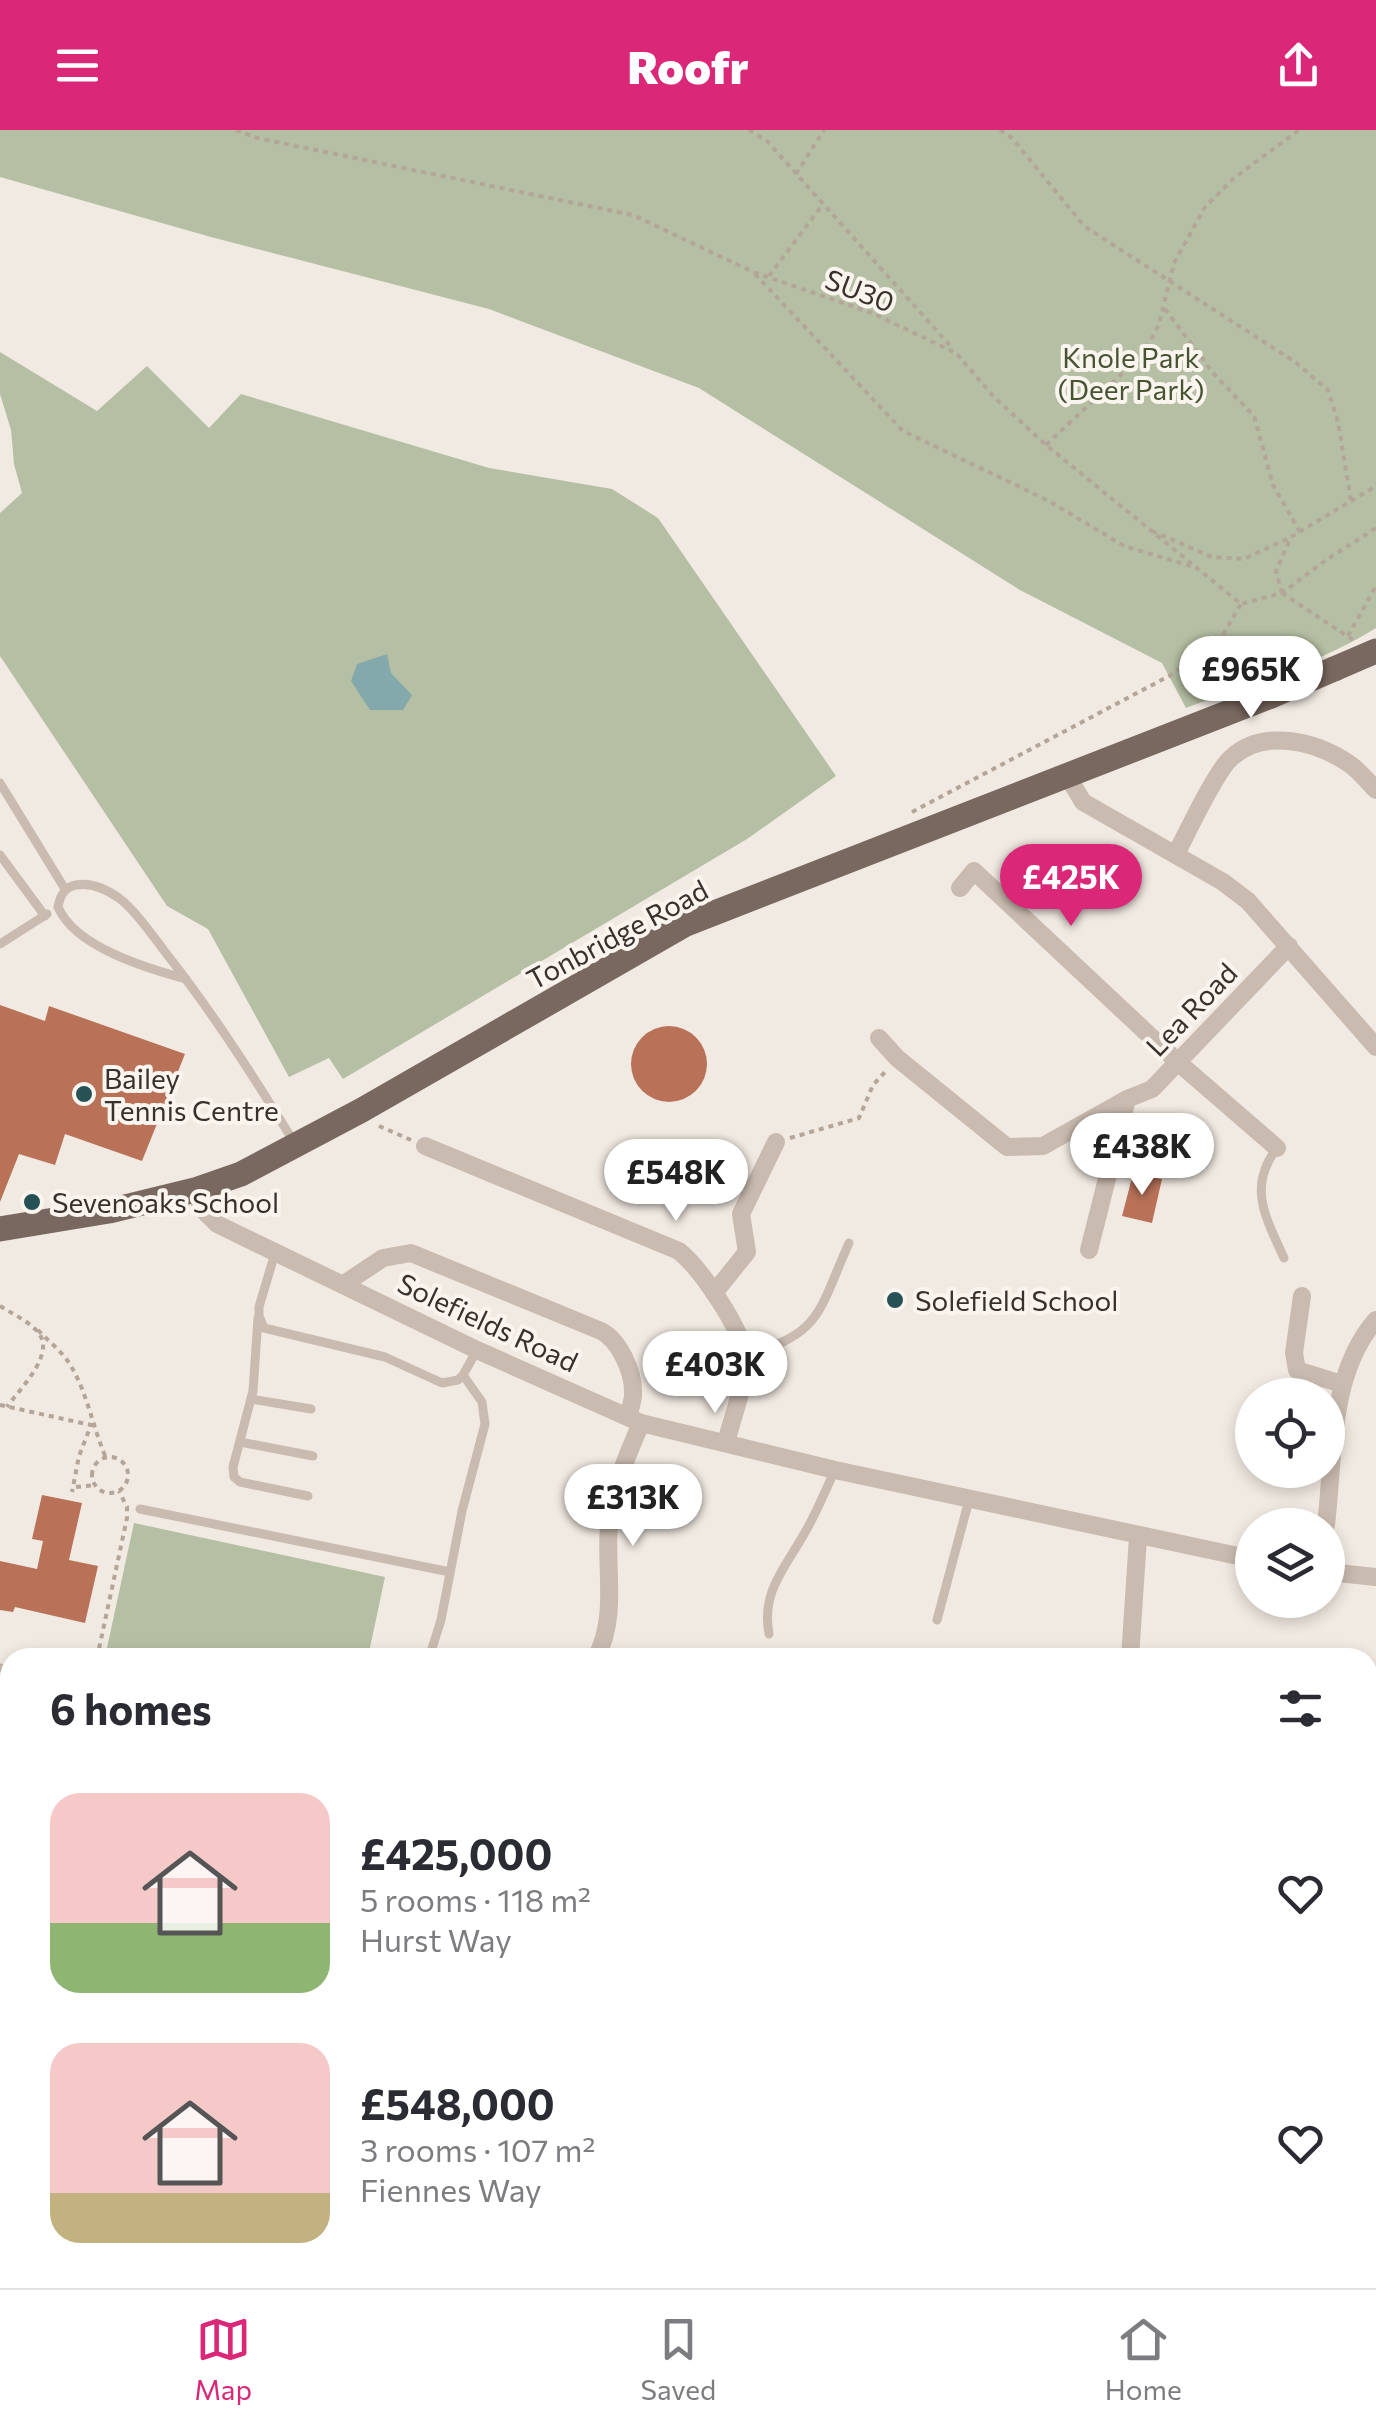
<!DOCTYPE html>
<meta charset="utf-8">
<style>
:root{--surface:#fff;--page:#f7f7f7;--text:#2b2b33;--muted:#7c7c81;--line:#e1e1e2;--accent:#db2777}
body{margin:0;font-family:Commissioner,sans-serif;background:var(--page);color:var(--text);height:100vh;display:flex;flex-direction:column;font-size:38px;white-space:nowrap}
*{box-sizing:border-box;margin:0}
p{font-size:32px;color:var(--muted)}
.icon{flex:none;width:55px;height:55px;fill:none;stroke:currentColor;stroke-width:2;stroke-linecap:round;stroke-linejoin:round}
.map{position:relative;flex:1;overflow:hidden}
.sheet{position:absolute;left:0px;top:1518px;width:1378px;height:642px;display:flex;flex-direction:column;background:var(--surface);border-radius:30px 30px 0 0;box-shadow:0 5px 15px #0003}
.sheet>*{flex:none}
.buttons{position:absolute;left:1235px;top:1248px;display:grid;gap:20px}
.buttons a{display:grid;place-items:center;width:110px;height:110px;border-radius:50%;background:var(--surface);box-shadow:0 5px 15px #0003;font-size:50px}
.price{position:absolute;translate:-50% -85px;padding:0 22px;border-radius:35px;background:#fff;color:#222;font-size:32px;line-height:65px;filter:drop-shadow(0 2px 5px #0008)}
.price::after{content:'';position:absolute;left:50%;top:60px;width:30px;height:22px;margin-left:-15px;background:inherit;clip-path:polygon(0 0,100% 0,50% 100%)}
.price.selected{background:var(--accent);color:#fff}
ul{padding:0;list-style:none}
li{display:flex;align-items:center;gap:30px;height:250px;padding:0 50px}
li span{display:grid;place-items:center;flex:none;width:280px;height:200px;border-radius:30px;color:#555}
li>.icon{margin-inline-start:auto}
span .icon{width:120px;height:120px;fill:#fffc;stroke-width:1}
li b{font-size:42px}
h2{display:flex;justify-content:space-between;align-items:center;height:120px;padding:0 50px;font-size:42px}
header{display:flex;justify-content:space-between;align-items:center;height:130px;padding:0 50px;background:var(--accent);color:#fff;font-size:45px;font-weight:800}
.tabs{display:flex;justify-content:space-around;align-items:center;height:140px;border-top:2px solid var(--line);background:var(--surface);font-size:28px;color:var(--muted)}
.tabs a{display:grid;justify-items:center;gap:5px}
.tabs .selected{color:var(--accent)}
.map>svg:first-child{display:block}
</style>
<header><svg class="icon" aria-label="menu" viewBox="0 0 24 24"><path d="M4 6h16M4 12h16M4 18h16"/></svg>Roofr<svg class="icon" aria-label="share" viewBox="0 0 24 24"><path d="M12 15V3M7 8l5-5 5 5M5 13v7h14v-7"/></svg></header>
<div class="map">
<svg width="1376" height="2158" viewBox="0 0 1376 2158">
<rect width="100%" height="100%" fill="#f1eae2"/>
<path fill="#b5bfa3" d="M0 0H1376V498C1318 534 1250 554 1186 578L1162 533 1020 460 699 258 489 179 211 107 0 47Z
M0 222 97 281 147 236 209 298 241 264 489 338 612 359 658 388 836 646 747 709 343 949 329 928 289 947 208 799 167 776 0 526V383L22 363 14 334 11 300 0 264Z
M134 1393 385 1447 368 1527H105Z
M0 1670 10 1683V2071L0 2066Z
M173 2150H415V2151L388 2158H189Z"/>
<path fill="#84a9ac" d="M387 524 391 543 412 565 403 580H370L351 551 357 534Z"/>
<path fill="#b97258" d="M0 875 45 891 49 876 185 924 142 1031 65 1004 55 1035 19 1024 0 1072Z
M631 934a38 38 0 1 1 76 0a38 38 0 1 1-76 0Z
M1133 1044 1162 1049 1152 1093 1122 1086Z
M42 1365 82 1373 69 1430 98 1436 85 1493 15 1477 13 1482 0 1480V1431L37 1439 43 1411 32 1409Z"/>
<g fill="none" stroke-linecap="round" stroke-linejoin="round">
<path stroke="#b4a599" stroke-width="4" stroke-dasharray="5 5" stroke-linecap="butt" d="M236 0 257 8 633 85 753 142 872 183 956 223 994 267 1046 315 1241 474 1282 463 1326 430 1376 398
M749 0 767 11 953 219
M1000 0 1012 8 1084 96 1295 232 1328 260 1338 292 1351 371
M796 44 824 0
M755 144 903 301 1049 371 1124 416 1191 436
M769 146 823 74
M1165 179 1214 244 1254 286 1273 355 1300 402
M1046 315 1145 222 1159 194 1174 133 1205 77 1234 48 1299 0
M1152 401 1212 427 1244 429 1291 407
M1282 463 1276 441 1291 407 1376 356
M1282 463 1353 510
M1348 506 1376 456
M912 682 1171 545 1217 515 1241 474
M379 996 411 1010
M790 1008 859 988 873 955 885 942
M0 1176C11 1183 26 1190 35 1199 60 1221 20 1258 7 1277
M38 1200C47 1210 59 1219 67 1230 87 1259 92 1296 106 1328
M0 1275 91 1295 79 1326 72 1362
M92 1345a18 18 0 1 1 36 0a18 18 0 1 1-36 0Z
M76 1357 96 1355
M97 1528 127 1388V1377L119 1361
M185 2150 203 2158"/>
<path stroke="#c9bbaf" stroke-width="9" d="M0 653 65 759
M0 725 45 786
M0 814 47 784
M186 849C146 838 75 817 58 777 60 766 64 757 76 755 92 752 106 759 119 768 138 783 154 808 169 827 215 886 255 949 294 1012
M1277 1018C1247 1057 1266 1088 1284 1128
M275 1123 259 1177V1186L264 1198 385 1227 442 1253 458 1250 463 1245 477 1220
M258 1188 253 1261 233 1337 234 1347 240 1352 308 1366
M745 1226C823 1203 818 1182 849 1113
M251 1269 311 1279
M240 1312 313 1326
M140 1379 450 1442
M937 1490 969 1370
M769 1504C761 1462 785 1438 804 1404 816 1384 825 1361 835 1340
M429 1528 441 1490 462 1381 485 1294 482 1272 463 1245
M0 1538 10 1540
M535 2150 538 2158"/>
<path stroke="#c9bbaf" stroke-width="18" d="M1067 645 1083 672 1223 752 1248 771 1376 917
M1176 724C1187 703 1216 641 1231 628 1263 598 1315 611 1348 633 1358 639 1367 651 1376 660
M960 758 974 741 1180 934 1277 1018
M879 908 897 928 1007 1017 1043 1016 1127 969 1152 959 1289 816
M425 1016 679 1121C701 1139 743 1200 745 1228 747 1250 731 1291 726 1313
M195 1060 202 1079 217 1094 477 1220 641 1293 835 1340 1252 1429
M1089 1120 1127 969
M344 1154 383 1128 411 1123 601 1201C619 1210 633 1241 633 1261 634 1269 630 1279 628 1287
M714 1163 747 1122 741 1084 776 1012
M1302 1166 1294 1223 1297 1240 1342 1254
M1326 1395C1334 1327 1329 1243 1376 1190
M1328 1442 1376 1447
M596 1528C618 1486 605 1441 609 1396 612 1358 627 1327 641 1293
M1130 1528 1138 1407
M1368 1877 1376 1878
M924 2158 931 2150"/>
<path stroke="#78685f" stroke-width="25" d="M1334 539 1376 521
M0 1099 109 1081 195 1060 241 1044 362 980 686 794 1271 566"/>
<path stroke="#78685f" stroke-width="25" d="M1271 566 1334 539"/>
</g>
<g fill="#265256" stroke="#f9f4ee" stroke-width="4">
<circle cx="84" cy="964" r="10"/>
<circle cx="32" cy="1072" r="10"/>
<circle cx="895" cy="1170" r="10"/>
</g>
<g text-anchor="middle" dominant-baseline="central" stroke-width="8" stroke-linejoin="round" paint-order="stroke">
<g font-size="28" fill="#38302c" stroke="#f9f4ee">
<text transform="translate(860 160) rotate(21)">SU30</text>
<text transform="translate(617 804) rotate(-28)">Tonbridge Road</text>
<text transform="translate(1191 879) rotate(-46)">Lea Road</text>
<text transform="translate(488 1192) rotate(25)">Solefields Road</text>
</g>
<g font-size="28" fill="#475432" stroke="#f9f4ee">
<text x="1131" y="227">Knole Park<tspan x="1131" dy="32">(Deer Park)</tspan></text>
</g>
<g font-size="28" fill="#38302c" stroke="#f9f4ee" text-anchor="start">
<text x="104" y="948">Bailey<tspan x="104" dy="32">Tennis Centre</tspan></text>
<text x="52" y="1072">Sevenoaks School</text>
<text x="915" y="1170">Solefield School</text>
</g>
</g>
</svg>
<div class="buttons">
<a><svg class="icon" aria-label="locate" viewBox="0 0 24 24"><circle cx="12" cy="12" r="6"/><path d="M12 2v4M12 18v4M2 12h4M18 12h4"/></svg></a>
<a><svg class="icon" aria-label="layers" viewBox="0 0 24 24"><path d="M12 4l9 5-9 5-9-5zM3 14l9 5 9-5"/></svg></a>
</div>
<b class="price" style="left:1251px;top:591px">£965K</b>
<b class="price selected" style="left:1071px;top:799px">£425K</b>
<b class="price" style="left:1142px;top:1068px">£438K</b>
<b class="price" style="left:676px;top:1094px">£548K</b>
<b class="price" style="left:715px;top:1286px">£403K</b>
<b class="price" style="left:633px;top:1419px">£313K</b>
<section class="sheet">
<h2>6 homes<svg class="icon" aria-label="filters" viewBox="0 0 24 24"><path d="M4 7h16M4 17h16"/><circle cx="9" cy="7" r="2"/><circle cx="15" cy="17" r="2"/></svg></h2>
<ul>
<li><span style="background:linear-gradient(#f6c9c9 65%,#8fb573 0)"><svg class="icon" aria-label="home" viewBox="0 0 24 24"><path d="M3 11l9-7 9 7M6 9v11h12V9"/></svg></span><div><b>£425,000</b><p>5 rooms · 118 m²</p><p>Hurst Way</p></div><svg class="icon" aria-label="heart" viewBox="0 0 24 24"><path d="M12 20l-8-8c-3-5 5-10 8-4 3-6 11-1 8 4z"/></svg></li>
<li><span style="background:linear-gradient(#f6c9c9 75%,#c2b280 0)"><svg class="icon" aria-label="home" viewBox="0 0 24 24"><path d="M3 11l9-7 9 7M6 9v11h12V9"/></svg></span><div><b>£548,000</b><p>3 rooms · 107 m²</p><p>Fiennes Way</p></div><svg class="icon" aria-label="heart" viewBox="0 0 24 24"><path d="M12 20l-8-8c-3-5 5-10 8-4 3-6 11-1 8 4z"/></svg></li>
</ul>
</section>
</div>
<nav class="tabs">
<a class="selected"><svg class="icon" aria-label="map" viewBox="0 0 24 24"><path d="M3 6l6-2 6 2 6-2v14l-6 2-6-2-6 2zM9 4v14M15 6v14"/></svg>Map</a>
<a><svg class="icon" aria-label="saved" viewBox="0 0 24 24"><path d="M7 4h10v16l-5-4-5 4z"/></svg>Saved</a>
<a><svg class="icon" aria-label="home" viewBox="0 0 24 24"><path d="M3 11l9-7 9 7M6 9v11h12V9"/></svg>Home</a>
</nav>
